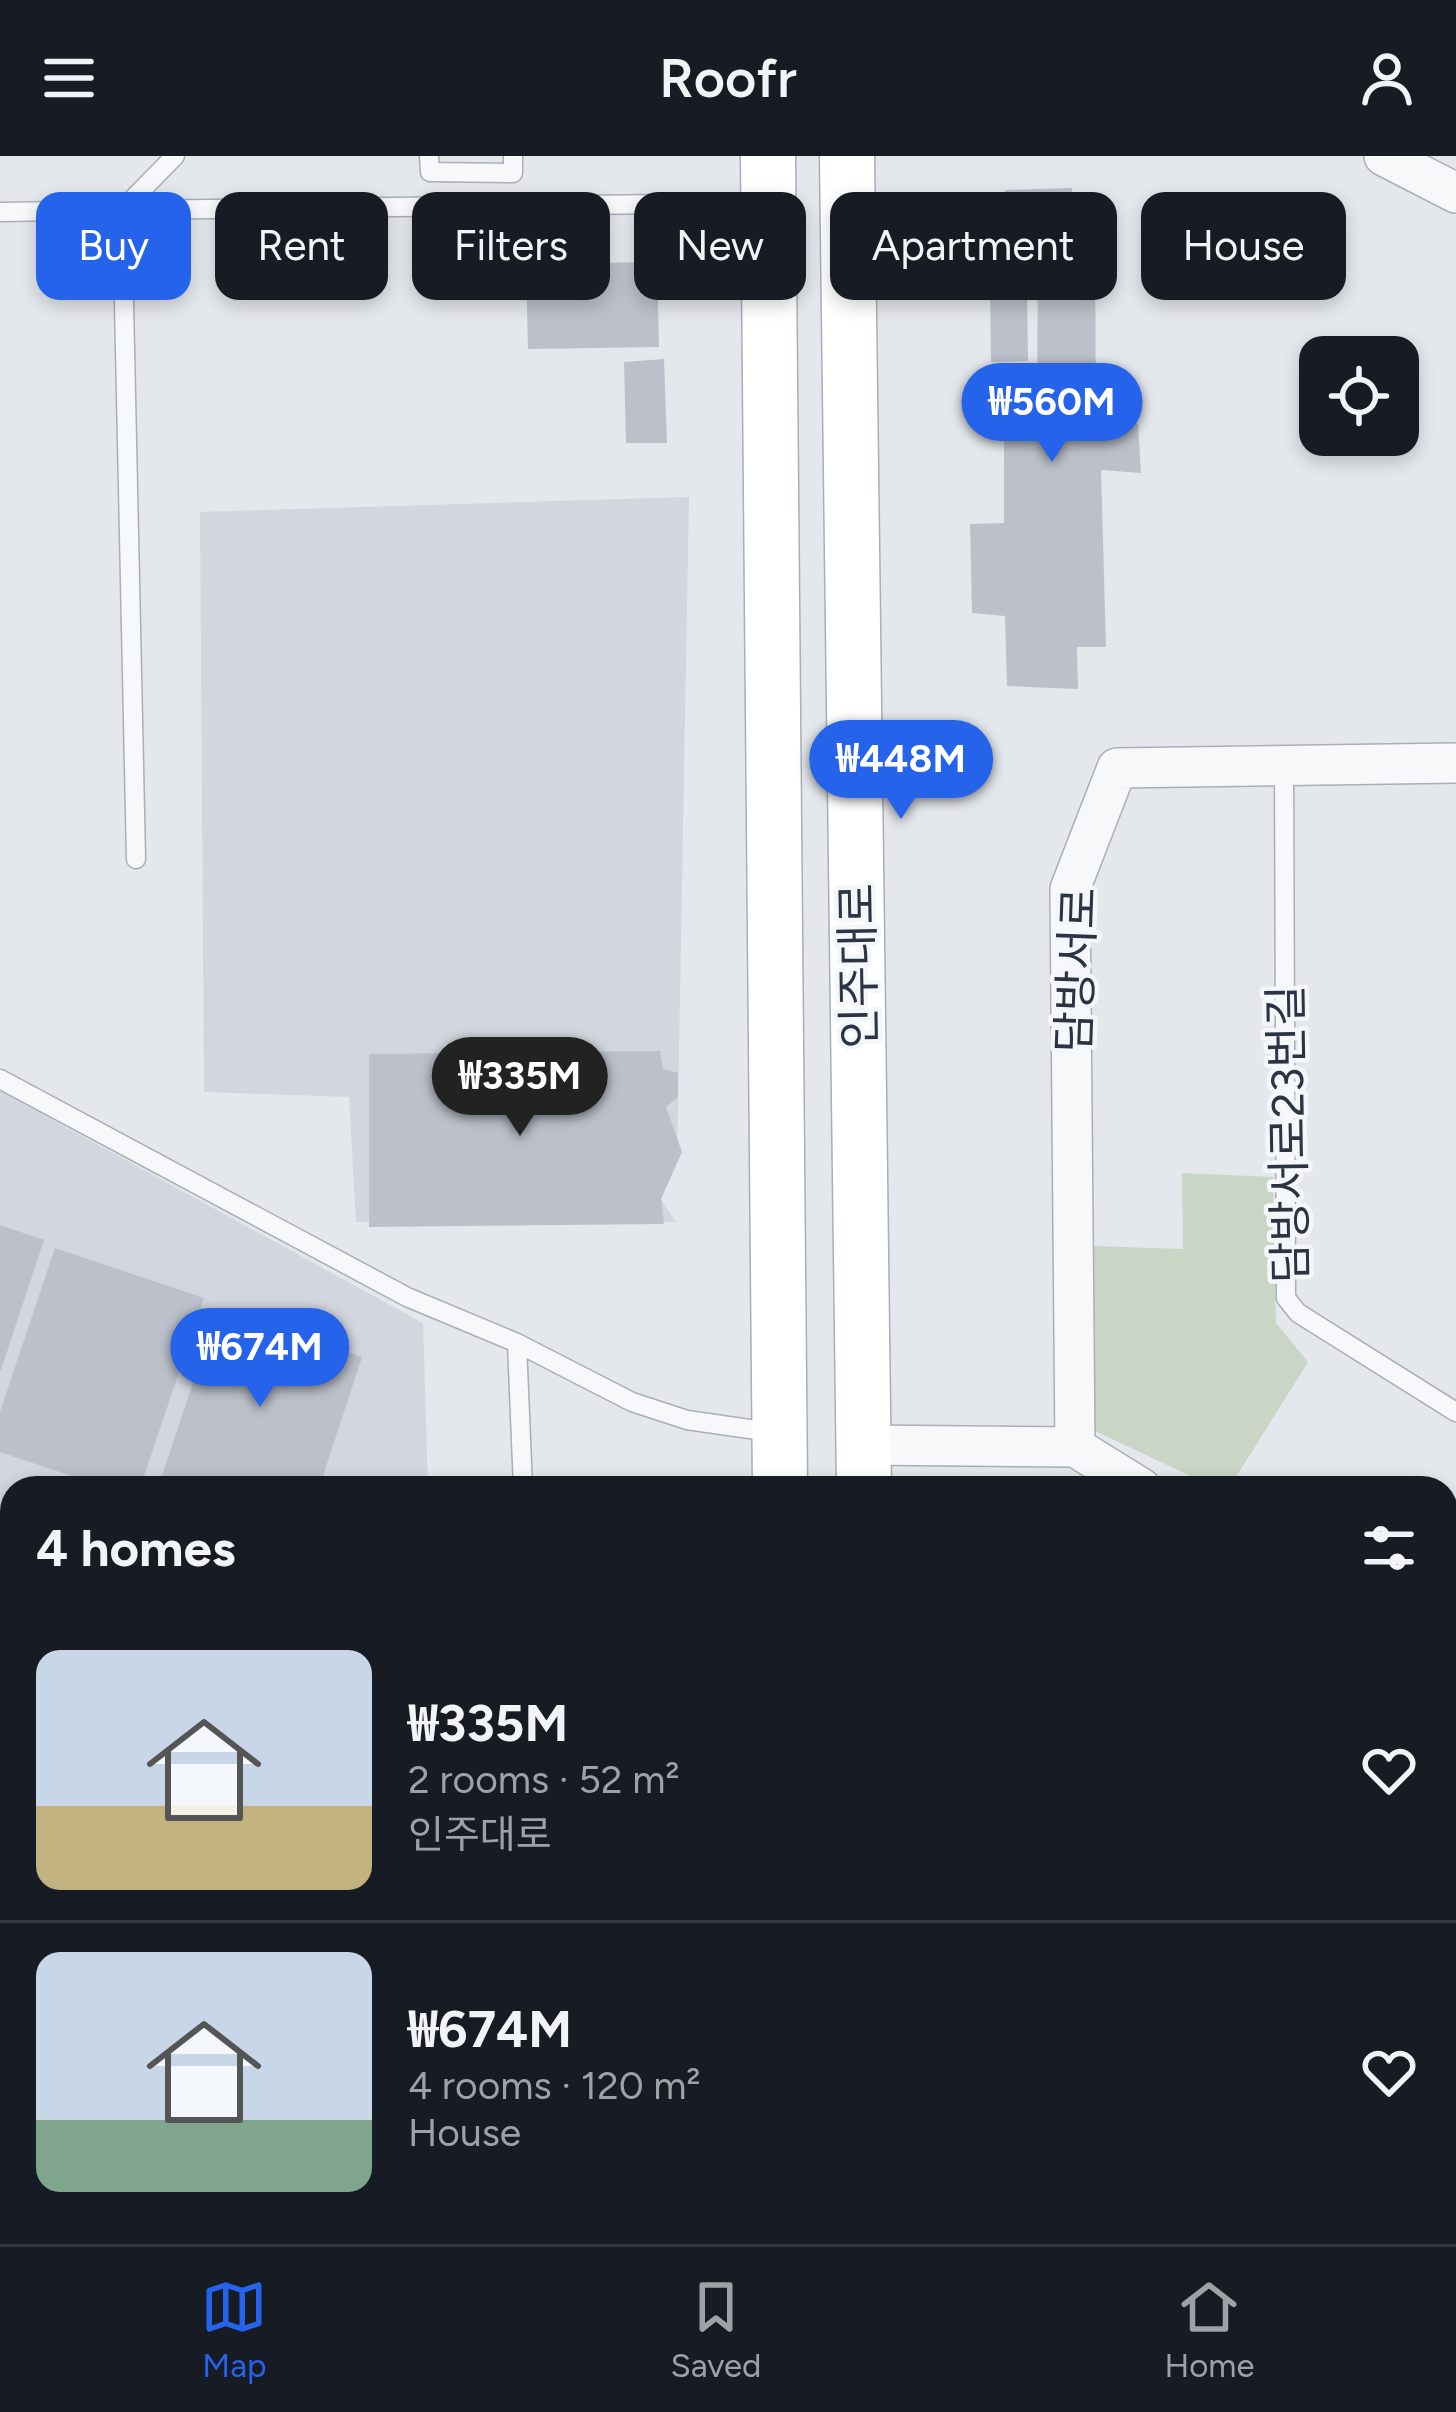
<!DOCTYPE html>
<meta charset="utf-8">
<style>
:root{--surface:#171b24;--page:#20242c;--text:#f1f3f6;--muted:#9ea1a6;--line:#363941;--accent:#2563eb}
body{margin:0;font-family:Figtree,"Noto Sans KR",sans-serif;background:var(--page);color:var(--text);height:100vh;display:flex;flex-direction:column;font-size:45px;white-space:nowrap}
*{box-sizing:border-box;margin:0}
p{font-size:39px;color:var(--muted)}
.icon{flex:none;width:66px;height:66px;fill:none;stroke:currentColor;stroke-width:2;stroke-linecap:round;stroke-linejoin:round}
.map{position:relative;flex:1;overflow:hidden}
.drawer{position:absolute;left:0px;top:1320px;width:1458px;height:768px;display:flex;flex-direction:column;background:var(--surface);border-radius:36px 36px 0 0;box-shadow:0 6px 18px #0003}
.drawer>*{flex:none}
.banner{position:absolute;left:36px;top:36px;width:1386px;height:108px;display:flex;gap:24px}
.buttons{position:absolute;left:1299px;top:180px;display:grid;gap:24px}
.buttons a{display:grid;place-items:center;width:120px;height:120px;border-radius:24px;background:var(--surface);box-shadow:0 6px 18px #0003;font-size:60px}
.price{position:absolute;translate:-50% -102px;padding:0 27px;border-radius:42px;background:var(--accent);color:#fff;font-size:39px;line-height:78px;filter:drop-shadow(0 3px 6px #0008)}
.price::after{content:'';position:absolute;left:50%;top:72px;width:36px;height:27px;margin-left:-18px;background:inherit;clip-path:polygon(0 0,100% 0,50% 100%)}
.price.selected{background:#222;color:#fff}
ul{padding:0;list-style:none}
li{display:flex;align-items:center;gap:36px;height:300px;padding:0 36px}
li+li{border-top:3px solid var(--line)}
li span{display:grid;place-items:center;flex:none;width:336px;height:240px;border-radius:24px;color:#555}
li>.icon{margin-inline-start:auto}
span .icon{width:144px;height:144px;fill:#fffc;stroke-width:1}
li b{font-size:51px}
h2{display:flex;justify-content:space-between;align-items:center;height:144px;padding:0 36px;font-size:51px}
.tag{padding:0 42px;border-radius:24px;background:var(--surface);box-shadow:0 6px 18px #0003;font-size:42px;line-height:108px}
.tag.selected{background:var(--accent);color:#fff}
header{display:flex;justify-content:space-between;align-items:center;height:156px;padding:0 36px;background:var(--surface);font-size:54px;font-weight:600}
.menu{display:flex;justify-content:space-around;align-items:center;height:168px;border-top:3px solid var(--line);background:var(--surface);font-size:33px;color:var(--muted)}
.menu a{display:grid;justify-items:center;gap:6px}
.menu .selected{color:var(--accent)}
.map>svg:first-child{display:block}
</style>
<header><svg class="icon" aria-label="menu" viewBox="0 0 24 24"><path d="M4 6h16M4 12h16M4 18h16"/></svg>Roofr<svg class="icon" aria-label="person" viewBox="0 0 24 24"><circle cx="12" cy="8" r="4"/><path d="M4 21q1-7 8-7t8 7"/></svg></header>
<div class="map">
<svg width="1456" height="2088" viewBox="0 0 1456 2088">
<rect width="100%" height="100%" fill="#e4e7ec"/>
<path fill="#d2d6de" d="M689 341 677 1005 661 1043 676 1066H356L349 941 204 936 200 356Z
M0 935 423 1167 428 1332H12V2040L0 2035Z
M1446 1623 1456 1629V2088H996L1000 2076H1446Z"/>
<path fill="#c9d6c5" d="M1182 1017 1273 1021 1276 1167 1308 1206 1229 1332H1216L1095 1275 1094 1090 1183 1093Z"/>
<path fill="#bbc0ca" d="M1072 32 1069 88 1095 87 1096 268H1138L1141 317 1101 314 1106 491H1077L1078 533 1007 530 1005 460 972 457 970 368 1004 367V243L1037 242 1038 107H1004L1005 34Z
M657 106 659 191 528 193 526 108Z
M990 134H1027L1028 205 991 206Z
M664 203 667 287H626L624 206Z
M660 895 663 913 678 917V941L666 951 682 996 661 1043 664 1068 369 1071V898Z
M0 1069 44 1084 1 1214H0Z
M55 1092 204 1142 140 1332H107L0 1296V1256Z
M218 1152 362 1201 319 1332H158Z
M310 2076H505L501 2088H342Z
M556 2076H686V2088H556Z"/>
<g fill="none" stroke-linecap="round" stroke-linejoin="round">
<g stroke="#a9aeb7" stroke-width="21">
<path id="lane" d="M429 0 430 16 513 17V0
M0 56 122 54 175 0
M1284 610 1286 1142 1298 1157 1456 1256
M136 703 122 54 764 47
M0 923 407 1141 517 1187 632 1246 687 1264 777 1277
M517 1187 523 1332
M1446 1388 1456 1372
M164 2088 169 2076"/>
</g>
<g stroke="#a9aeb7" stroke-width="42">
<path id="street" d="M1384 0 1456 37
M864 1289 1075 1291 1141 1332
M1075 1291 1070 733 1117 612 1456 607
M1446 1523 1456 1529"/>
</g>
<g stroke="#a9aeb7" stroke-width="57">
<path id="secondary" d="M768 0 780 1332
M847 0 864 1332
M21 2076 56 2088
M786 2076 787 2088
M867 2076V2088"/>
</g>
<use href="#lane" stroke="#f7f8fa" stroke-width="18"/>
<use href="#street" stroke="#f7f8fa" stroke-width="39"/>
<use href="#secondary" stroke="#fff" stroke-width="54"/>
</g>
<g text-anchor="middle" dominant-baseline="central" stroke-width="9" stroke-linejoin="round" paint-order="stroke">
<g font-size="45" fill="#2b3445" stroke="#f4f6f9">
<text transform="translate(858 810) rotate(-91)">인주대로</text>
<text transform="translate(1076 814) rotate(-88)">담방서로</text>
<text transform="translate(1288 978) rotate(-91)">담방서로23번길</text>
</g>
</g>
</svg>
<div class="buttons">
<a><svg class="icon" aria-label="locate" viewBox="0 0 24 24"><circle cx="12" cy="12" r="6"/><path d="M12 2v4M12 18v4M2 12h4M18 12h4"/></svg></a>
</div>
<b class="price" style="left:1052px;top:309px">₩560M</b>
<b class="price" style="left:901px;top:666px">₩448M</b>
<b class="price selected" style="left:520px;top:983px">₩335M</b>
<b class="price" style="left:260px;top:1254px">₩674M</b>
<div class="banner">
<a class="tag selected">Buy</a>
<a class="tag">Rent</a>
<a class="tag">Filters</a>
<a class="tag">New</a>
<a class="tag">Apartment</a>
<a class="tag">House</a>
</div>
<section class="drawer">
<h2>4 homes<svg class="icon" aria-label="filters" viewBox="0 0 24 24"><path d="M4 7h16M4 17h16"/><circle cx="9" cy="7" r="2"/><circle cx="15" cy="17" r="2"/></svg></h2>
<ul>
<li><span style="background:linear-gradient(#c9d6e8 65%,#c2b280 0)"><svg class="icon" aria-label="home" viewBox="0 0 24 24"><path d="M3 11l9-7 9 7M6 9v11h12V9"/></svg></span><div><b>₩335M</b><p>2 rooms · 52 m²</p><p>인주대로</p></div><svg class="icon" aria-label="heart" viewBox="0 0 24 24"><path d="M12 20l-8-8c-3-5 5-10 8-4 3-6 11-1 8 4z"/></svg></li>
<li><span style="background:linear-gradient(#c9d6e8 70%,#7fa58c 0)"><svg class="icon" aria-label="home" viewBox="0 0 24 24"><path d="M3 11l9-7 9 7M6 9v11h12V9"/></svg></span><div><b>₩674M</b><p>4 rooms · 120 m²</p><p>House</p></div><svg class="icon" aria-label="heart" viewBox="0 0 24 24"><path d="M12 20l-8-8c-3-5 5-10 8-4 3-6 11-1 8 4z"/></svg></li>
</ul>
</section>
</div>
<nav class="menu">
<a class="selected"><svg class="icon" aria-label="map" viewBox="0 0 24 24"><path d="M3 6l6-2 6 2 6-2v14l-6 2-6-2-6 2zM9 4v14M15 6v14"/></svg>Map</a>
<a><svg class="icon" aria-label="saved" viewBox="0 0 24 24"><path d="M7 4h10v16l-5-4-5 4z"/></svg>Saved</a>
<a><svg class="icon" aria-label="home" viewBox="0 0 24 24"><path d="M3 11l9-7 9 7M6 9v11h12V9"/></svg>Home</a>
</nav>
